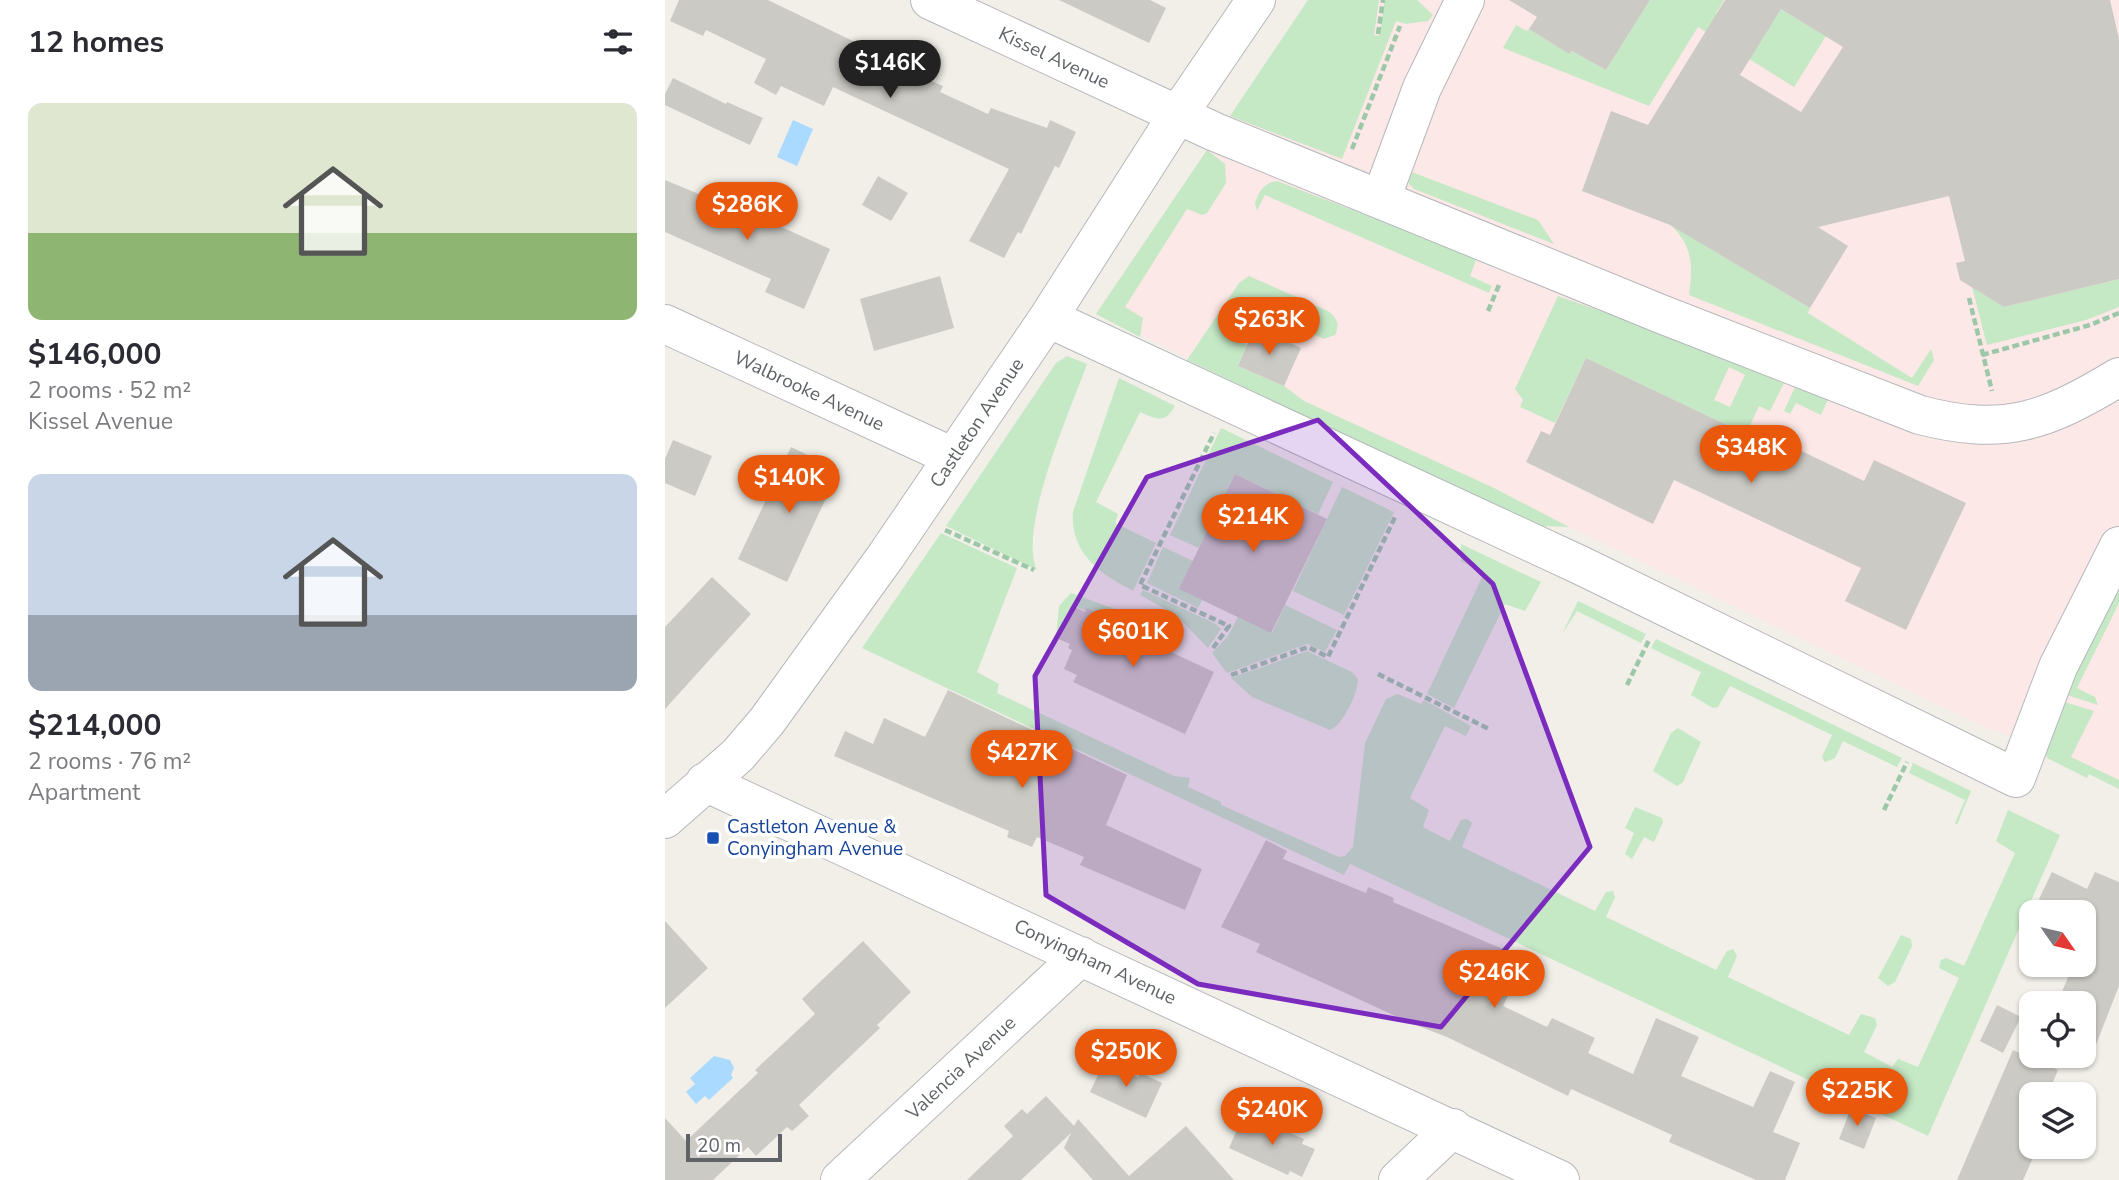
<!DOCTYPE html>
<meta charset="utf-8">
<style>
:root{--surface:#fff;--page:#f2f2f3;--text:#2b2b33;--muted:#7c7c81;--accent:#ea580c}
body{margin:0;font-family:"Nunito Sans",sans-serif;background:var(--page);color:var(--text);height:100vh;display:flex;flex-direction:column;font-size:26px;white-space:nowrap}
*{box-sizing:border-box;margin:0}
p{font-size:23px;color:var(--muted)}
.icon{flex:none;width:38px;height:38px;fill:none;stroke:currentColor;stroke-width:2;stroke-linecap:round;stroke-linejoin:round}
.map{position:relative;flex:1;overflow:hidden}
.drawer{display:flex;flex-direction:column;background:var(--surface);width:665px}
.drawer>*{flex:none}
.needle{width:46px;rotate:124deg}
.fabs{position:absolute;left:1354px;top:900px;display:grid;gap:14px}
.fabs a{display:grid;place-items:center;width:77px;height:77px;border-radius:14px;background:var(--surface);box-shadow:0 2px 5px #0004;font-size:35px}
.scale{position:absolute;left:21px;bottom:18px;width:96px;box-sizing:border-box;padding-left:7px;border:4px solid #5f6368;border-top:0;font-size:19px;line-height:24px;white-space:nowrap;color:#5f6368;-webkit-text-stroke:5px #fff;paint-order:stroke}
.price{position:absolute;translate:-50% -60px;padding:0 16px;border-radius:24px;background:var(--accent);color:#fff;font-size:23px;line-height:46px;filter:drop-shadow(0 2px 4px #0008)}
.price::after{content:'';position:absolute;left:50%;top:42px;width:21px;height:16px;margin-left:-10px;background:inherit;clip-path:polygon(0 0,100% 0,50% 100%)}
.price.current{background:#222;color:#fff}
ul{padding:0;list-style:none}
li{display:grid;align-content:center;gap:14px;height:371px;padding:0 28px}
li span{display:grid;place-items:center;height:217px;border-radius:14px;color:#555}
li>.icon{margin-inline-start:auto}
span .icon{width:126px;height:126px;fill:#fffc;stroke-width:1}
li b{font-size:30px}
h2{display:flex;justify-content:space-between;align-items:center;height:84px;padding:0 28px;font-size:30px}
main{display:flex;flex:1;min-height:0}
.map>svg:first-child{display:block}
</style>
<main>
<section class="drawer">
<h2>12 homes<svg class="icon" aria-label="filters" viewBox="0 0 24 24"><path d="M4 7h16M4 17h16"/><circle cx="9" cy="7" r="2"/><circle cx="15" cy="17" r="2"/></svg></h2>
<ul>
<li><span style="background:linear-gradient(#dfe7d0 60%,#8fb573 0)"><svg class="icon" aria-label="home" viewBox="0 0 24 24"><path d="M3 11l9-7 9 7M6 9v11h12V9"/></svg></span><div><b>$146,000</b><p>2 rooms · 52 m²</p><p>Kissel Avenue</p></div></li>
<li><span style="background:linear-gradient(#c9d6e8 65%,#9aa5b1 0)"><svg class="icon" aria-label="home" viewBox="0 0 24 24"><path d="M3 11l9-7 9 7M6 9v11h12V9"/></svg></span><div><b>$214,000</b><p>2 rooms · 76 m²</p><p>Apartment</p></div></li>
</ul>
</section>
<div class="map">
<svg width="1454" height="1180" viewBox="0 0 1454 1180">
<rect width="100%" height="100%" fill="#f1efe8"/>
<path fill="#fce8e6" d="M643 0H1454V789L1424 774 1422 778 1382 758 1380 749 1322 728 904 527 877 526 857 520 431 314Z"/>
<path fill="#c5e8c5" fill-rule="evenodd" d="M643 0H714L709 35 714 36 720 0H752L768 15 763 21 741 24 731 21 677 159 565 116Z
M985 0H1059L1051 13 1096 40 1116 9 1161 36 1129 87 1033 27 984 106 838 48 851 25 862 31 864 29 904 54 907 51 941 70Z
M542 150 560 164 561 183 542 213 537 215 522 209 460 307 478 318 475 337 431 314Z
M744 171 873 220 889 244 749 189 744 184Z
M612 181 826 263 825 266 811 260 805 276 827 286 824 293 600 195 592 211 590 203C594 191 599 183 612 181Z
M1006 225 1145 308 1143 313 1247 378 1266 349 1269 360 1253 386 1024 295C1028 265 1028 247 1006 225Z
M584 276 663 311C672 318 675 324 670 335L659 339 623 323 617 339 598 331 600 326 582 318 572 340 582 345 573 366 619 386 639 401 829 488 904 527 877 526 857 520 522 360 574 283Z
M1454 279V307L1421 320 1322 345 1307 287 1339 307Z
M893 296 1029 344 1120 381 1105 411 1094 406 1081 434 921 358 890 423 855 407 858 400 850 389ZM1064 367 1080 375 1065 407 1049 400Z
M402 356 422 364C406 409 352 528 372 570L281 526 391 363Z
M454 378 510 406C500 424 491 419 475 412L431 502 453 514 450 523 491 543 468 591C436 574 405 554 408 512Z
M1131 385 1163 399 1156 415 1131 403 1125 414 1119 411Z
M556 428 668 482 653 514 570 474 534 548 505 535Z
M677 487 729 512 679 615 628 591Z
M276 533 352 568 312 672 334 684 332 693 509 776 525 778 523 787 556 802V805L674 857 680 856 688 847 700 743 721 699 733 694 756 704 759 700 806 726 801 736 780 726 745 798 764 810 758 827 785 841 796 820 802 819 807 823 797 847 930 911 941 892 948 891 950 897 941 917 1051 970 1062 951 1068 949 1072 956 1063 977 1184 1035 1196 1014 1210 1018 1212 1025 1199 1052 1227 1067 1233 1059 1253 1067 1294 978 1274 968 1276 960 1281 958 1299 966 1350 853 1331 841 1343 810 1395 835 1263 1136 685 864 679 875 197 648Z
M796 544 876 582 860 611 840 604 789 708 762 694 819 573 796 561Z
M498 547 528 561 515 589 537 600 533 608 482 583Z
M1454 581V603L1412 688 1430 697 1433 705 1402 695Z
M478 590 551 624 556 629 543 648 511 615 475 595Z
M406 593 455 611 451 622 406 605 391 638 394 606Z
M913 601 981 634 976 643 912 611 897 634Z
M620 605 672 630 660 652 642 644 562 673 547 653 563 636 573 617 607 633Z
M991 639 1237 758 1232 767 1178 741 1170 758 1160 762 1157 757 1167 735 1065 686 1053 707 1048 708 1026 695 1036 672 986 648Z
M642 651 687 672 693 679C693 693 678 725 665 730L587 697 566 678Z
M1400 702 1429 711 1406 757 1454 780V789L1424 774 1422 778 1382 758 1380 749Z
M1013 728 1036 742 1018 782 1012 786 988 771 1006 733Z
M1248 763 1306 791 1292 825 1290 823 1300 800 1244 773Z
M970 807 997 818 998 822 989 842 979 837 967 859 960 854 969 833 960 828Z
M1236 935 1246 939 1247 946 1230 982 1223 986 1213 978Z"/>
<path fill="#aadaff" d="M128 120 148 129 132 166 112 157Z
M49 1056 65 1060 69 1068 66 1075 68 1078 44 1100 40 1096 31 1104 21 1092 30 1084 25 1078Z"/>
<path fill="#cccac5" fill-rule="evenodd" d="M14 0H103L221 57 219 60 278 86 275 92 323 114 326 108 382 128 385 120 411 132 394 168 390 166 356 234 353 232 339 258 304 241 344 169 168 87 159 106 116 86 111 95 89 83 101 59 41 30 38 36 5 21Z
M394 0H485L501 8 484 43Z
M844 0H985L941 70 907 51 904 54 864 29 872 17Z
M1060 0H1445L1454 39V279L1339 307 1295 280 1291 263 1300 261 1284 196 1153 227 1183 246 1145 308 1005 225 917 191 946 111 983 125ZM1116 9 1178 47 1136 112 1075 75Z
M8 78 61 104 62 102 98 118 85 145 0 105V94Z
M213 176 243 193 226 221 197 205Z
M0 180 53 202 54 199 165 249 139 309 100 292 106 279 0 232Z
M275 276 289 328 209 351 195 299Z
M590 327 636 348 619 386 573 366Z
M921 358 1102 444 1105 436 1199 481 1209 460 1301 503 1241 630 1180 601 1196 568 1009 480 988 524 861 462 876 431 885 435Z
M8 440 47 456 30 496 0 483V459Z
M126 447 174 470 122 582 73 559Z
M570 474 662 519 606 633 514 589Z
M47 577 86 614 0 709V627Z
M406 605 420 612 421 608 488 639 486 643 549 672 520 734 408 682 412 675 399 669 407 650 403 648 405 644 391 638Z
M283 690 462 775 441 825 537 869 520 910 415 865 419 857 372 837 367 847 342 837 344 831 169 756 180 731 208 744 219 718 260 737Z
M601 840 622 851 618 859 701 893 703 887 729 898 728 902 861 959 838 1006 882 1027 887 1018 930 1038 923 1053 968 1074 991 1018 1034 1037 1016 1076 1088 1107 1105 1071 1130 1082 1108 1132 1135 1143 1120 1180H1091L1004 1142 1007 1135 906 1089 903 1096 782 1037 748 1024 591 952 595 944 556 927Z
M1387 872 1422 889 1430 872 1454 882V986L1421 1070 1419 1003H1392L1409 964H1419V912H1400L1374 899Z
M0 921 43 968 0 1008Z
M198 941 246 992 212 1025 215 1028 134 1105 144 1116 127 1131 122 1127 91 1156 83 1147 48 1180H0V1118L21 1141 93 1073 90 1070 150 1014 137 999Z
M1332 1005 1356 1017 1338 1053 1315 1041Z
M1348 1050 1393 1070 1383 1094H1367V1160L1358 1180H1292Z
M439 1062 473 1077 476 1073 497 1083 481 1118 425 1092Z
M381 1096 409 1126 413 1119 464 1176 521 1126 569 1180H428L399 1148 406 1133 356 1180H302L348 1136 339 1126 357 1109 362 1114Z
M1186 1108 1211 1118 1199 1149 1174 1139Z
M578 1116 595 1123 596 1120 639 1139 637 1144 650 1149 637 1177 625 1171 623 1175 564 1148Z"/>
<g fill="none" stroke-linecap="round" stroke-linejoin="round">
<g stroke="#b5b8bc" stroke-width="40">
<path id="minor" d="M265 0 550 132 996 314 1255 415C1340 437 1381 421 1454 377
M716 199 757 88 800 0
M383 318 917 566 1351 778 1393 667 1454 546
M0 324 288 457
M40 782 895 1180
M0 819 73 755 102 721 221 556 383 318 512 116 591 0
M175 1180 416 956
M733 1180 788 1128"/>
</g>
<path stroke="#9cc7a9" stroke-width="4.5" stroke-dasharray="7 3.5" stroke-linecap="butt" d="M713 34 718 0
M687 149 735 26
M1304 298 1327 391
M823 311 834 285
M1317 355 1425 325 1454 313
M280 530 369 570
M548 648 564 626 475 585 549 433
M713 674 826 730
M566 675 643 647 663 657 731 515
M962 685 985 638
M1219 810 1242 762"/>
<use href="#minor" stroke="#fff" stroke-width="38"/>
</g>
<path fill="#7b2cbf" fill-opacity="0.2" stroke="#7b2cbf" stroke-width="5" stroke-linejoin="round" d="M653 420 828 584 925 847 776 1027 533 984 381 895 370 676 482 477Z"/>
<rect fill="#1a4fb4" stroke="#fff" stroke-width="2.5" x="41" y="831" width="14" height="14" rx="3.5"/>
<g text-anchor="middle" dominant-baseline="central" stroke-width="7" stroke-linejoin="round" paint-order="stroke">
<g font-size="19" fill="#5f6368" stroke="#fff">
<text transform="translate(389 58) rotate(25)">Kissel Avenue</text>
<text transform="translate(144 391) rotate(25)">Walbrooke Avenue</text>
<text transform="translate(312 423) rotate(-56)">Castleton Avenue</text>
<text transform="translate(430 962) rotate(25)">Conyingham Avenue</text>
<text transform="translate(296 1068) rotate(-43)">Valencia Avenue</text>
</g>
<g font-size="19" fill="#164399" stroke="#fff" text-anchor="start">
<text x="62" y="827">Castleton Avenue &amp;<tspan x="62" dy="22">Conyingham Avenue</tspan></text>
</g>
</g>
</svg>
<div class="fabs">
<a><svg class="needle" viewBox="-14 -14 28 28"><path d="M0-13l5 13h-10z" fill="#e53935"/><path d="M0 13l5-13h-10z" fill="#7c7c81"/></svg></a>
<a><svg class="icon" aria-label="locate" viewBox="0 0 24 24"><circle cx="12" cy="12" r="6"/><path d="M12 2v4M12 18v4M2 12h4M18 12h4"/></svg></a>
<a><svg class="icon" aria-label="layers" viewBox="0 0 24 24"><path d="M12 4l9 5-9 5-9-5zM3 14l9 5 9-5"/></svg></a>
</div>
<div class="scale">20 m</div>
<b class="price current" style="left:225px;top:100px">$146K</b>
<b class="price" style="left:82px;top:242px">$286K</b>
<b class="price" style="left:604px;top:357px">$263K</b>
<b class="price" style="left:1086px;top:485px">$348K</b>
<b class="price" style="left:124px;top:515px">$140K</b>
<b class="price" style="left:588px;top:554px">$214K</b>
<b class="price" style="left:468px;top:669px">$601K</b>
<b class="price" style="left:357px;top:790px">$427K</b>
<b class="price" style="left:829px;top:1010px">$246K</b>
<b class="price" style="left:461px;top:1089px">$250K</b>
<b class="price" style="left:1192px;top:1128px">$225K</b>
<b class="price" style="left:607px;top:1147px">$240K</b>
</div>
</main>
